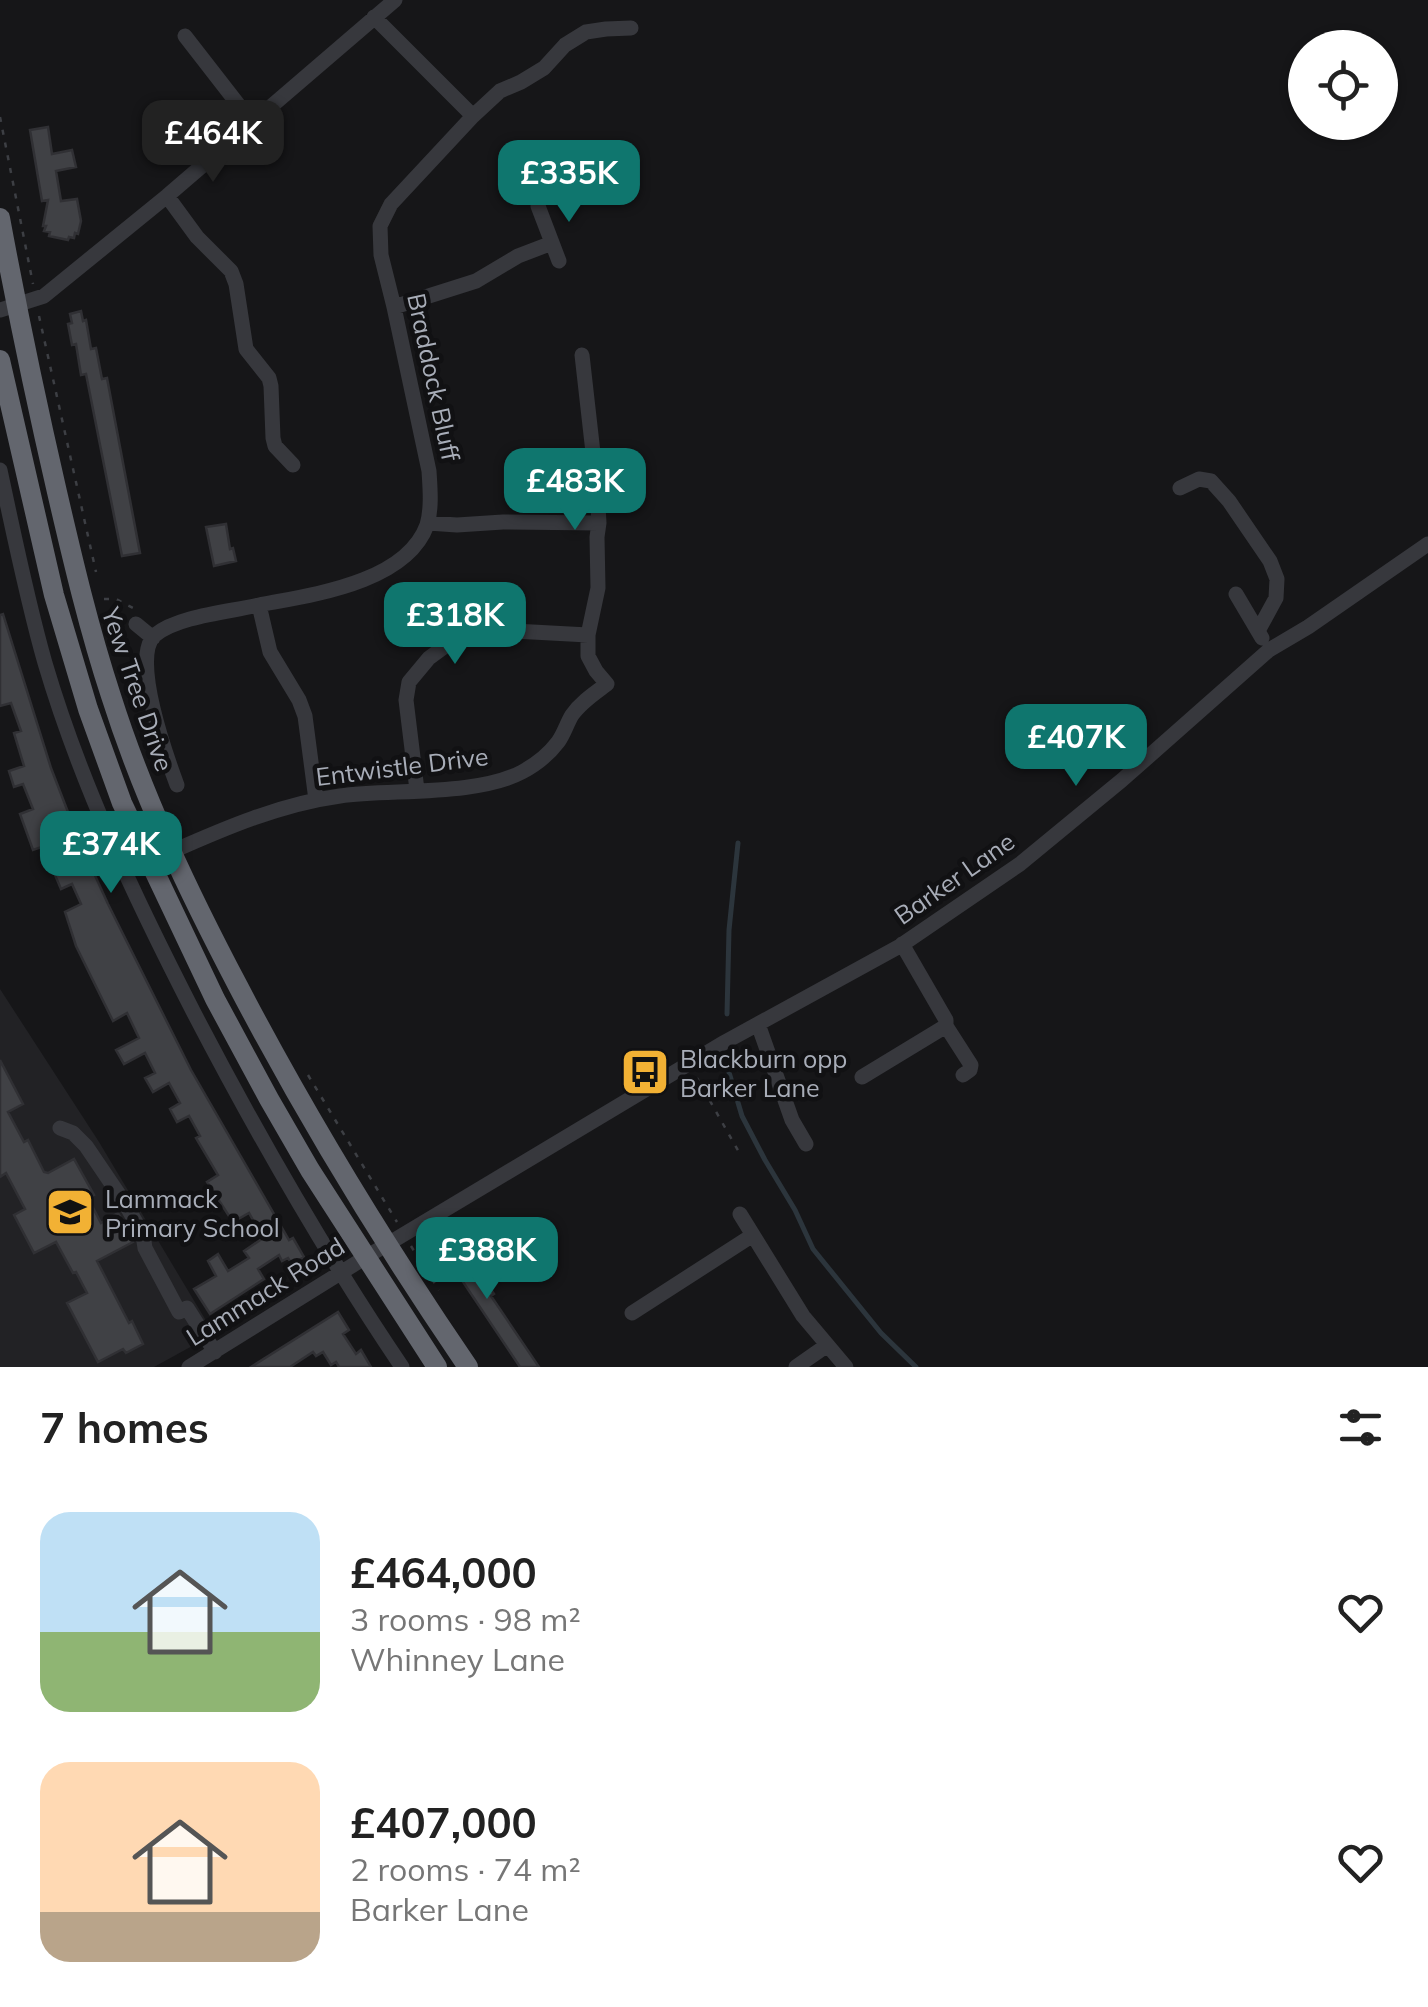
<!DOCTYPE html>
<meta charset="utf-8">
<style>
:root{--surface:#fff;--page:#f6f6f6;--text:#222;--muted:#767676;--accent:#0f766e}
body{margin:0;font-family:Mulish,sans-serif;background:var(--page);color:var(--text);height:100vh;display:flex;flex-direction:column;font-size:38px;white-space:nowrap}
*{box-sizing:border-box;margin:0}
p{font-size:32px;color:var(--muted)}
.icon{flex:none;width:55px;height:55px;fill:none;stroke:currentColor;stroke-width:2;stroke-linecap:round;stroke-linejoin:round}
.map{position:relative;height:1367px;overflow:hidden}
.panel{display:flex;flex-direction:column;background:var(--surface);flex:1}
.panel>*{flex:none}
.fabs{position:absolute;left:1288px;top:30px;display:grid;gap:20px}
.fabs a{display:grid;place-items:center;width:110px;height:110px;border-radius:50%;background:var(--surface);box-shadow:0 2px 8px #0004;font-size:50px}
.price{position:absolute;translate:-50% -85px;padding:0 22px;border-radius:20px;background:var(--accent);color:#fff;font-size:32px;line-height:65px;filter:drop-shadow(0 2px 5px #0008)}
.price::after{content:'';position:absolute;left:50%;top:60px;width:30px;height:22px;margin-left:-15px;background:inherit;clip-path:polygon(0 0,100% 0,50% 100%)}
.price.selected{background:#222;color:#fff}
ul{padding:0;list-style:none}
li{display:flex;align-items:center;gap:30px;height:250px;padding:0 40px}
li span{display:grid;place-items:center;flex:none;width:280px;height:200px;border-radius:30px;color:#555}
li>.icon{margin-inline-start:auto}
span .icon{width:120px;height:120px;fill:#fffc;stroke-width:1}
li b{font-size:42px}
h2{display:flex;justify-content:space-between;align-items:center;height:120px;padding:0 40px;font-size:42px}
.map>svg:first-child{display:block}
</style>
<div class="map">
<svg width="1428" height="1367" viewBox="0 0 1428 1367">
<rect width="100%" height="100%" fill="#161618"/>
<path fill="#222225" d="M0 989 99 1142 214 1334 154 1367H0Z"/>
<g fill="none" stroke-linecap="round" stroke-linejoin="round">
<path stroke="#2c353c" stroke-width="5" d="M727 1014 729 930 738 843
M728 1069 742 1116 765 1160 795 1210 813 1249 881 1333 916 1367"/>
</g>
<path fill="#404145" stroke="#303034" stroke-width="2.5" d="M48 127 52 154 72 150 76 167 56 171 61 201 77 199 81 221 78 234 75 233 74 238 69 237 68 240 49 236 50 232 44 231 46 226H43L48 200 42 201 30 130Z
M81 311 83 321 86 320 91 349 96 348 102 379 107 378 140 553 122 556 86 374 81 375 76 344 72 345 68 324 72 323 70 314Z
M226 524 230 549 233 548 236 561 214 566 206 527Z
M3 614 51 768 78 838 108 904 191 1070 289 1240 293 1238 304 1257 292 1264 288 1258 282 1261 279 1255 258 1269 264 1279 210 1314 194 1289 216 1276 208 1261 218 1254 228 1271 249 1258 244 1251 263 1238 249 1213 233 1222 229 1216 207 1182 218 1175 196 1138 200 1136 189 1116 177 1122 170 1109 180 1103 169 1083 153 1092 145 1078 155 1073 145 1053 124 1064 116 1050 139 1038 127 1013 113 1021 76 946 65 912 81 904 72 884 61 889 55 875 64 871 53 843 33 850 20 814 33 809 23 784 14 787 9 771 24 766 14 733 21 731 11 703 0 706V615Z
M0 1060 23 1104 8 1112 24 1142 28 1140 44 1172 48 1173 74 1159 94 1195 88 1198 101 1223 118 1213 132 1239 133 1242 97 1261 129 1323 132 1321 143 1344 126 1353 123 1349 98 1362 67 1303 87 1293 76 1272 73 1273 56 1242 34 1253 14 1215 25 1209 6 1173 0 1177Z
M462 1239 477 1261 474 1263 494 1294 491 1296 539 1367H520L443 1252Z
M338 1312 349 1330 343 1334 356 1354 361 1350 371 1367H339L336 1362 331 1365 323 1352 316 1356 313 1352 290 1367H251Z"/>
<g fill="none" stroke-linecap="round" stroke-linejoin="round">
<path stroke="#3d3f44" stroke-width="2.5" stroke-dasharray="5 8" stroke-linecap="butt" d="M0 117 33 284
M39 316 96 572
M104 599H116L133 608
M308 1075 397 1222
M697 1078 740 1154
M411 1246 439 1290"/>
<path stroke="#37383d" stroke-width="15" d="M374 17 473 116 500 91 521 82 544 68 565 45 586 32 606 29 631 28
M185 36 251 121
M167 196 197 237 231 271 236 284 246 349 269 378 271 386 273 438 275 446 293 465
M538 206 559 261
M394 307 476 281 518 256 552 243
M0 310 44 296 167 196 395 0
M0 470C14 535 27 600 45 663 81 785 136 900 194 1013 257 1134 325 1253 402 1367
M1180 488 1199 479 1211 481 1229 501 1270 561 1277 579 1276 598 1258 631
M428 523 457 525 503 522 599 523
M1236 594 1262 638
M136 624 153 638
M177 785C167 758 130 656 155 635 178 616 229 612 259 605
M417 790 406 700 409 682 429 658 444 647 461 640 514 631 588 635
M316 800 305 716 299 700 270 652 259 605C311 595 406 583 427 525 432 508 430 487 429 471L394 307 381 255 380 226 391 204 473 116
M171 852C225 828 281 804 340 796 392 789 477 796 522 772 535 765 549 754 558 742 564 734 567 723 572 715 581 702 595 693 607 684L596 671 588 656V635L598 588 597 537 599 523 597 488 582 355
M758 1024 792 1120 806 1144
M946 1026 971 1065 970 1070 963 1075
M862 1077 946 1026V1020L902 944
M60 1128 73 1133 86 1146 126 1205 143 1235 145 1248 179 1312 187 1308 215 1352
M740 1214 803 1316 846 1367
M632 1313 753 1235
M189 1367 366 1257 725 1042 900 946 1020 864 1122 780 1269 650 1308 627 1428 544
M796 1367 826 1346"/>
<path stroke="#63666e" stroke-width="20" d="M0 218C17 310 36 401 57 492 73 561 89 629 111 696 143 797 189 893 238 986 307 1118 384 1244 468 1367
M0 360 54 595 88 709 122 803 215 999 269 1099 310 1170 437 1367"/>
</g>
<defs>
<g id="bus-square" transform="scale(2.5)"><rect x="-9" y="-9" width="18" height="18" rx="4" fill="#f2b134" stroke="#111113"/><path d="M-5-6H5V4H4V6H2V4H-2V6H-4V4H-5ZM-3.5-4V0h7V-4ZM-3.5 1.2v1.5H-2V1.2ZM2 1.2v1.5H3.5V1.2Z" fill="#111"/></g>
<g id="school-square" transform="scale(2.5)"><rect x="-9" y="-9" width="18" height="18" rx="4" fill="#f2b134" stroke="#111113"/><path d="M0-5L7-2L0 1L-7-2ZM-4 1L0 2.5L4 1V4Q0 6-4 4Z" fill="#111"/></g>
</defs>
<g fill-rule="evenodd">
<use href="#bus-square" x="645" y="1072"/>
<use href="#school-square" x="70" y="1212"/>
</g>
<g text-anchor="middle" dominant-baseline="central" stroke-width="9" stroke-linejoin="round" paint-order="stroke">
<g font-size="25" fill="#a8adb8" stroke="#111113">
<text transform="translate(434 377) rotate(78)">Braddock Bluff</text>
<text transform="translate(138 689) rotate(71)">Yew Tree Drive</text>
<text transform="translate(402 766) rotate(-7)">Entwistle Drive</text>
<text transform="translate(954 878) rotate(-35)">Barker Lane</text>
<text transform="translate(265 1291) rotate(-32)">Lammack Road</text>
</g>
<g font-size="25" fill="#a8adb8" stroke="#111113" text-anchor="start">
<text x="680" y="1058">Blackburn opp<tspan x="680" dy="29">Barker Lane</tspan></text>
<text x="105" y="1198">Lammack<tspan x="105" dy="29">Primary School</tspan></text>
</g>
</g>
</svg>
<div class="fabs">
<a><svg class="icon" aria-label="locate" viewBox="0 0 24 24"><circle cx="12" cy="12" r="6"/><path d="M12 2v4M12 18v4M2 12h4M18 12h4"/></svg></a>
</div>
<b class="price selected" style="left:213px;top:185px">£464K</b>
<b class="price" style="left:569px;top:225px">£335K</b>
<b class="price" style="left:575px;top:533px">£483K</b>
<b class="price" style="left:455px;top:667px">£318K</b>
<b class="price" style="left:1076px;top:789px">£407K</b>
<b class="price" style="left:111px;top:896px">£374K</b>
<b class="price" style="left:487px;top:1302px">£388K</b>
</div>
<section class="panel">
<h2>7 homes<svg class="icon" aria-label="filters" viewBox="0 0 24 24"><path d="M4 7h16M4 17h16"/><circle cx="9" cy="7" r="2"/><circle cx="15" cy="17" r="2"/></svg></h2>
<ul>
<li><span style="background:linear-gradient(#bfe0f5 60%,#8fb573 0)"><svg class="icon" aria-label="home" viewBox="0 0 24 24"><path d="M3 11l9-7 9 7M6 9v11h12V9"/></svg></span><div><b>£464,000</b><p>3 rooms · 98 m²</p><p>Whinney Lane</p></div><svg class="icon" aria-label="heart" viewBox="0 0 24 24"><path d="M12 20l-8-8c-3-5 5-10 8-4 3-6 11-1 8 4z"/></svg></li>
<li><span style="background:linear-gradient(#ffd9b3 75%,#b9a48a 0)"><svg class="icon" aria-label="home" viewBox="0 0 24 24"><path d="M3 11l9-7 9 7M6 9v11h12V9"/></svg></span><div><b>£407,000</b><p>2 rooms · 74 m²</p><p>Barker Lane</p></div><svg class="icon" aria-label="heart" viewBox="0 0 24 24"><path d="M12 20l-8-8c-3-5 5-10 8-4 3-6 11-1 8 4z"/></svg></li>
</ul>
</section>
